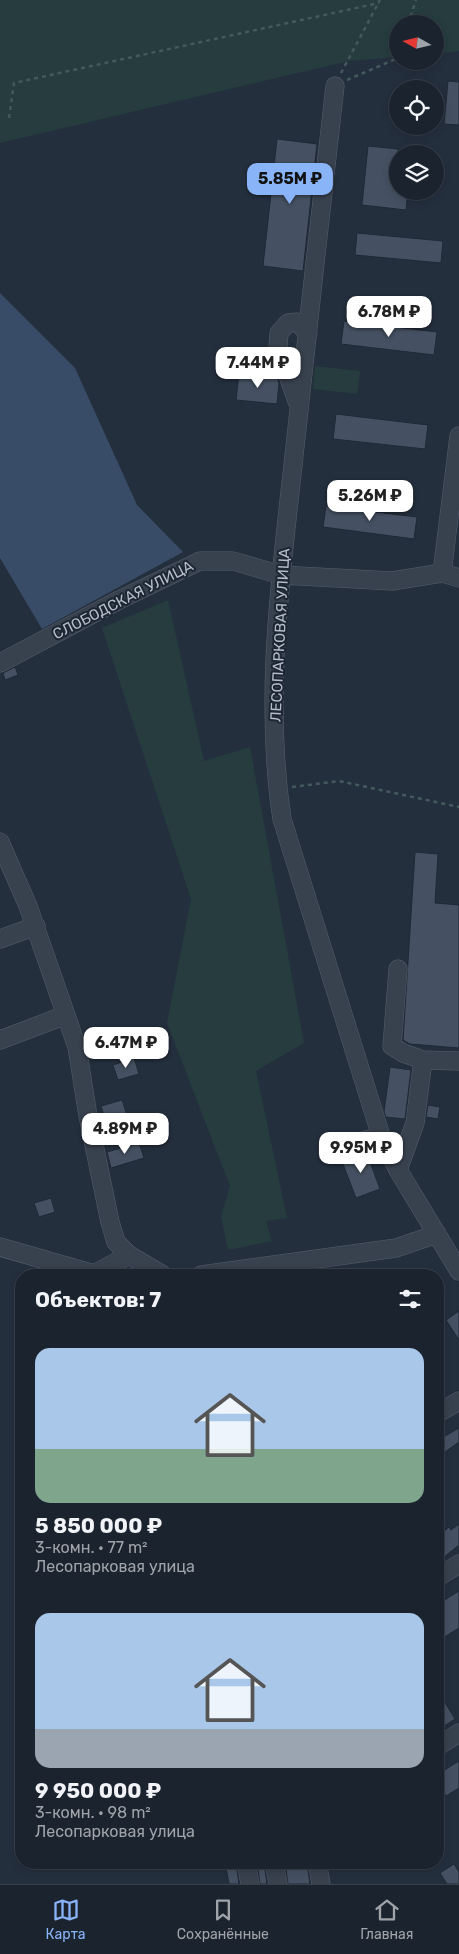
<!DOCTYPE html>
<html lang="ru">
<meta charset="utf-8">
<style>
:root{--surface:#1b232e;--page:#242b36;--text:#f1f3f6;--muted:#a0a4aa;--line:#39404a;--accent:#8ab4f8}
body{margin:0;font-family:Rubik,sans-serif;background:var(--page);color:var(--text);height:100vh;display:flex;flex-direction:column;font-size:19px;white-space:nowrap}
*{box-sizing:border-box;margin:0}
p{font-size:16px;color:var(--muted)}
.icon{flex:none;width:28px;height:28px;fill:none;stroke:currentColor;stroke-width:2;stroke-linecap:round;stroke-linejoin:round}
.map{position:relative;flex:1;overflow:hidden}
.panel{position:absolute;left:15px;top:1269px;width:429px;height:600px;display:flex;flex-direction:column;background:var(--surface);border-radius:20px;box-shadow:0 2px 8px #0003,0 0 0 1px var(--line)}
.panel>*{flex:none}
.needle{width:32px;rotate:278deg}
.controls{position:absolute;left:389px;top:15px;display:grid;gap:10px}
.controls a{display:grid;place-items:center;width:55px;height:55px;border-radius:50%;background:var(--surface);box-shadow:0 2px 8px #0003,0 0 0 1px var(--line);font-size:25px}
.price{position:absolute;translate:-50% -42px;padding:0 11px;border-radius:10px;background:#fff;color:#222;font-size:16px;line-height:32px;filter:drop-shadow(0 1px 2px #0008)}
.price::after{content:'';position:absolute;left:50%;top:30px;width:15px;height:11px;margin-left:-8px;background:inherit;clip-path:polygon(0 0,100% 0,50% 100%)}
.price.active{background:var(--accent);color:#111}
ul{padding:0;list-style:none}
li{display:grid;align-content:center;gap:10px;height:265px;padding:0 20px}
li span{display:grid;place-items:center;height:155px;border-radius:15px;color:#555}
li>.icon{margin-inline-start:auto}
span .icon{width:90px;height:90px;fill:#fffc;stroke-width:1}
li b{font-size:21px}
h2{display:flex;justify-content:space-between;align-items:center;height:60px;padding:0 20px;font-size:21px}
.menu{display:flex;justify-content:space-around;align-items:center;height:70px;border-top:1px solid var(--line);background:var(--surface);font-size:14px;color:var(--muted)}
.menu a{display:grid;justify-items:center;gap:2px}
.menu .active{color:var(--accent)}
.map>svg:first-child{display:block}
</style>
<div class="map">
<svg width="459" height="1884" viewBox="0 0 459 1884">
<rect width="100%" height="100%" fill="#242f3e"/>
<path fill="#263c3f" d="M0 0H459V51L435 54V24H398L397 57 349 61 0 143Z
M315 366 360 371 357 394 313 389Z
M168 600 204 761 250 747 304 1043 256 1071 287 1218 266 1221 272 1241 228 1250 221 1217 230 1186 167 1023 191 899 102 628Z"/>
<path fill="#394c67" d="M0 293 75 368 137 505 183 552 42 629 0 558Z"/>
<path fill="#455162" stroke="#1f2835" d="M448 81 459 82V125L444 124Z
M277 139 317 144 303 271 263 266Z
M368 146 398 149V191H408L406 210 362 205Z
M357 233 443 241 441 263 355 255Z
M344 321 437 332 434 355 341 344Z
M239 373 277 377 279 383 277 404 236 400Z
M336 414 428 425 425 449 333 439Z
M326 506 417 517 414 539 323 527Z
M15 667 18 675 5 680 3 673Z
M415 852 438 854 435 903 459 905V1048L410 1044 403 1040Z
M134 1058 139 1074 118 1080 113 1065Z
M390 1067 411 1070 405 1119 386 1117 384 1112Z
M122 1100 127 1115 106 1122 101 1106Z
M428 1105 440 1107 438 1119 426 1117Z
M139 1143 144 1158 111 1168 107 1152Z
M366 1151 380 1189 356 1198 341 1159Z
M51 1198 55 1212 39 1217 34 1203Z
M459 1311V1340L446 1320Z
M459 1428V1442L438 1457V1440Z
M459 1524V1545L438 1562V1536L449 1527 451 1530Z
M459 1591V1628L438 1641V1604Z
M438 1691 455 1719 438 1730Z
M459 1761V1788L446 1796 438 1782V1774Z
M225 1862H236L239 1884H229Z
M257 1862H264L267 1884H260Z
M285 1862H307L310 1884H288Z
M454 1864 459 1872V1884H447L440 1873Z"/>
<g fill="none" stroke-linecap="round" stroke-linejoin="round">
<g stroke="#565f6c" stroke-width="19">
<path id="minor" d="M335 86C321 212 306 339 293 465 280 582 264 702 282 819L381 1136 398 1170 459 1271
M297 401 278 347 279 333 288 323 297 322 308 333
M442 573 459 436
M0 663 119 600 200 561H233L281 575 392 581 442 573 459 578
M0 842 28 906 77 1047 88 1116 110 1222 116 1242 129 1255 163 1275
M0 939 36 926
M398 969 392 1046 403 1053 423 1060
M0 1040 66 1015
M349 1145 381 1136
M398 1170 415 1123 423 1060 459 1061
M0 1247 94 1274 129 1255
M201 1275 396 1248 437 1234
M438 1413 459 1401
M438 1577 459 1564
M438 1746 459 1733
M246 1862 250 1884
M274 1862 278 1884
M317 1862 321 1884"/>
</g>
<path stroke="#44595c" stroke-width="2.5" stroke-dasharray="4 4" stroke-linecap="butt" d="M408 24 416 0
M341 73 380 0
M347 80 398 58
M9 118 14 83 379 3
M292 787 339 781 459 807
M370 1161 376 1158"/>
<use href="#minor" stroke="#38414e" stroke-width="18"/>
</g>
<g text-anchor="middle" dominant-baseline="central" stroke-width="4" stroke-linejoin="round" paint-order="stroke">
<g font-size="15" fill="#b4bcc9" stroke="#1d2633">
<text transform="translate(123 600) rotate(-27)">СЛОБОДСКАЯ УЛИЦА</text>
<text transform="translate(280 635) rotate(-87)">ЛЕСОПАРКОВАЯ УЛИЦА</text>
</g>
</g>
</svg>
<div class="controls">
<a><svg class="needle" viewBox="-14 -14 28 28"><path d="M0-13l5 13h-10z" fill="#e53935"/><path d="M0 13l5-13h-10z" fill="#a0a4aa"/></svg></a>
<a><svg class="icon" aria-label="locate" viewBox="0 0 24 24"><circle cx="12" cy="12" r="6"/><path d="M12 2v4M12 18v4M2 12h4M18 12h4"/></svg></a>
<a><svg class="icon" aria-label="layers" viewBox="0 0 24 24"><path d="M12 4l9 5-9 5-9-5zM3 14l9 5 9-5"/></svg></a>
</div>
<b class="price active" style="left:290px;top:205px">5.85M ₽</b>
<b class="price" style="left:389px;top:338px">6.78M ₽</b>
<b class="price" style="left:258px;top:389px">7.44M ₽</b>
<b class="price" style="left:370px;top:522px">5.26M ₽</b>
<b class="price" style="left:126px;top:1069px">6.47M ₽</b>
<b class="price" style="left:125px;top:1155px">4.89M ₽</b>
<b class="price" style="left:361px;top:1174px">9.95M ₽</b>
<section class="panel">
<h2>Объектов: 7<svg class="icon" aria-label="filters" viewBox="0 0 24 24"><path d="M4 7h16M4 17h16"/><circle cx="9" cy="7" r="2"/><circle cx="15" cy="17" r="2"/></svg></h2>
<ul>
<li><span style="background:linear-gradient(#a9c7e8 65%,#7fa58c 0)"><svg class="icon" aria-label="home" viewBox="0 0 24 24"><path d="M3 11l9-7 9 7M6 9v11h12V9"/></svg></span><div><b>5 850 000 ₽</b><p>3-комн. · 77 m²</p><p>Лесопарковая улица</p></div></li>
<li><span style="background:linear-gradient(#a9c7e8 75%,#9aa5b1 0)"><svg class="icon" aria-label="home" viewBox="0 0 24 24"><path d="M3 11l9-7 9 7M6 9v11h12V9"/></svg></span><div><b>9 950 000 ₽</b><p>3-комн. · 98 m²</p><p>Лесопарковая улица</p></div></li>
</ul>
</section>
</div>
<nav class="menu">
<a class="active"><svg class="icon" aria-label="map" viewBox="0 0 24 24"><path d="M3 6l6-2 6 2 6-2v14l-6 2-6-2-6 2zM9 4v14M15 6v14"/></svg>Карта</a>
<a><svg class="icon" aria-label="saved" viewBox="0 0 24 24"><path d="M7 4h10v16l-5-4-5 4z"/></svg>Сохранённые</a>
<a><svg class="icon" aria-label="home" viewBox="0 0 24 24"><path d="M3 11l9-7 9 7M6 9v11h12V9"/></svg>Главная</a>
</nav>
